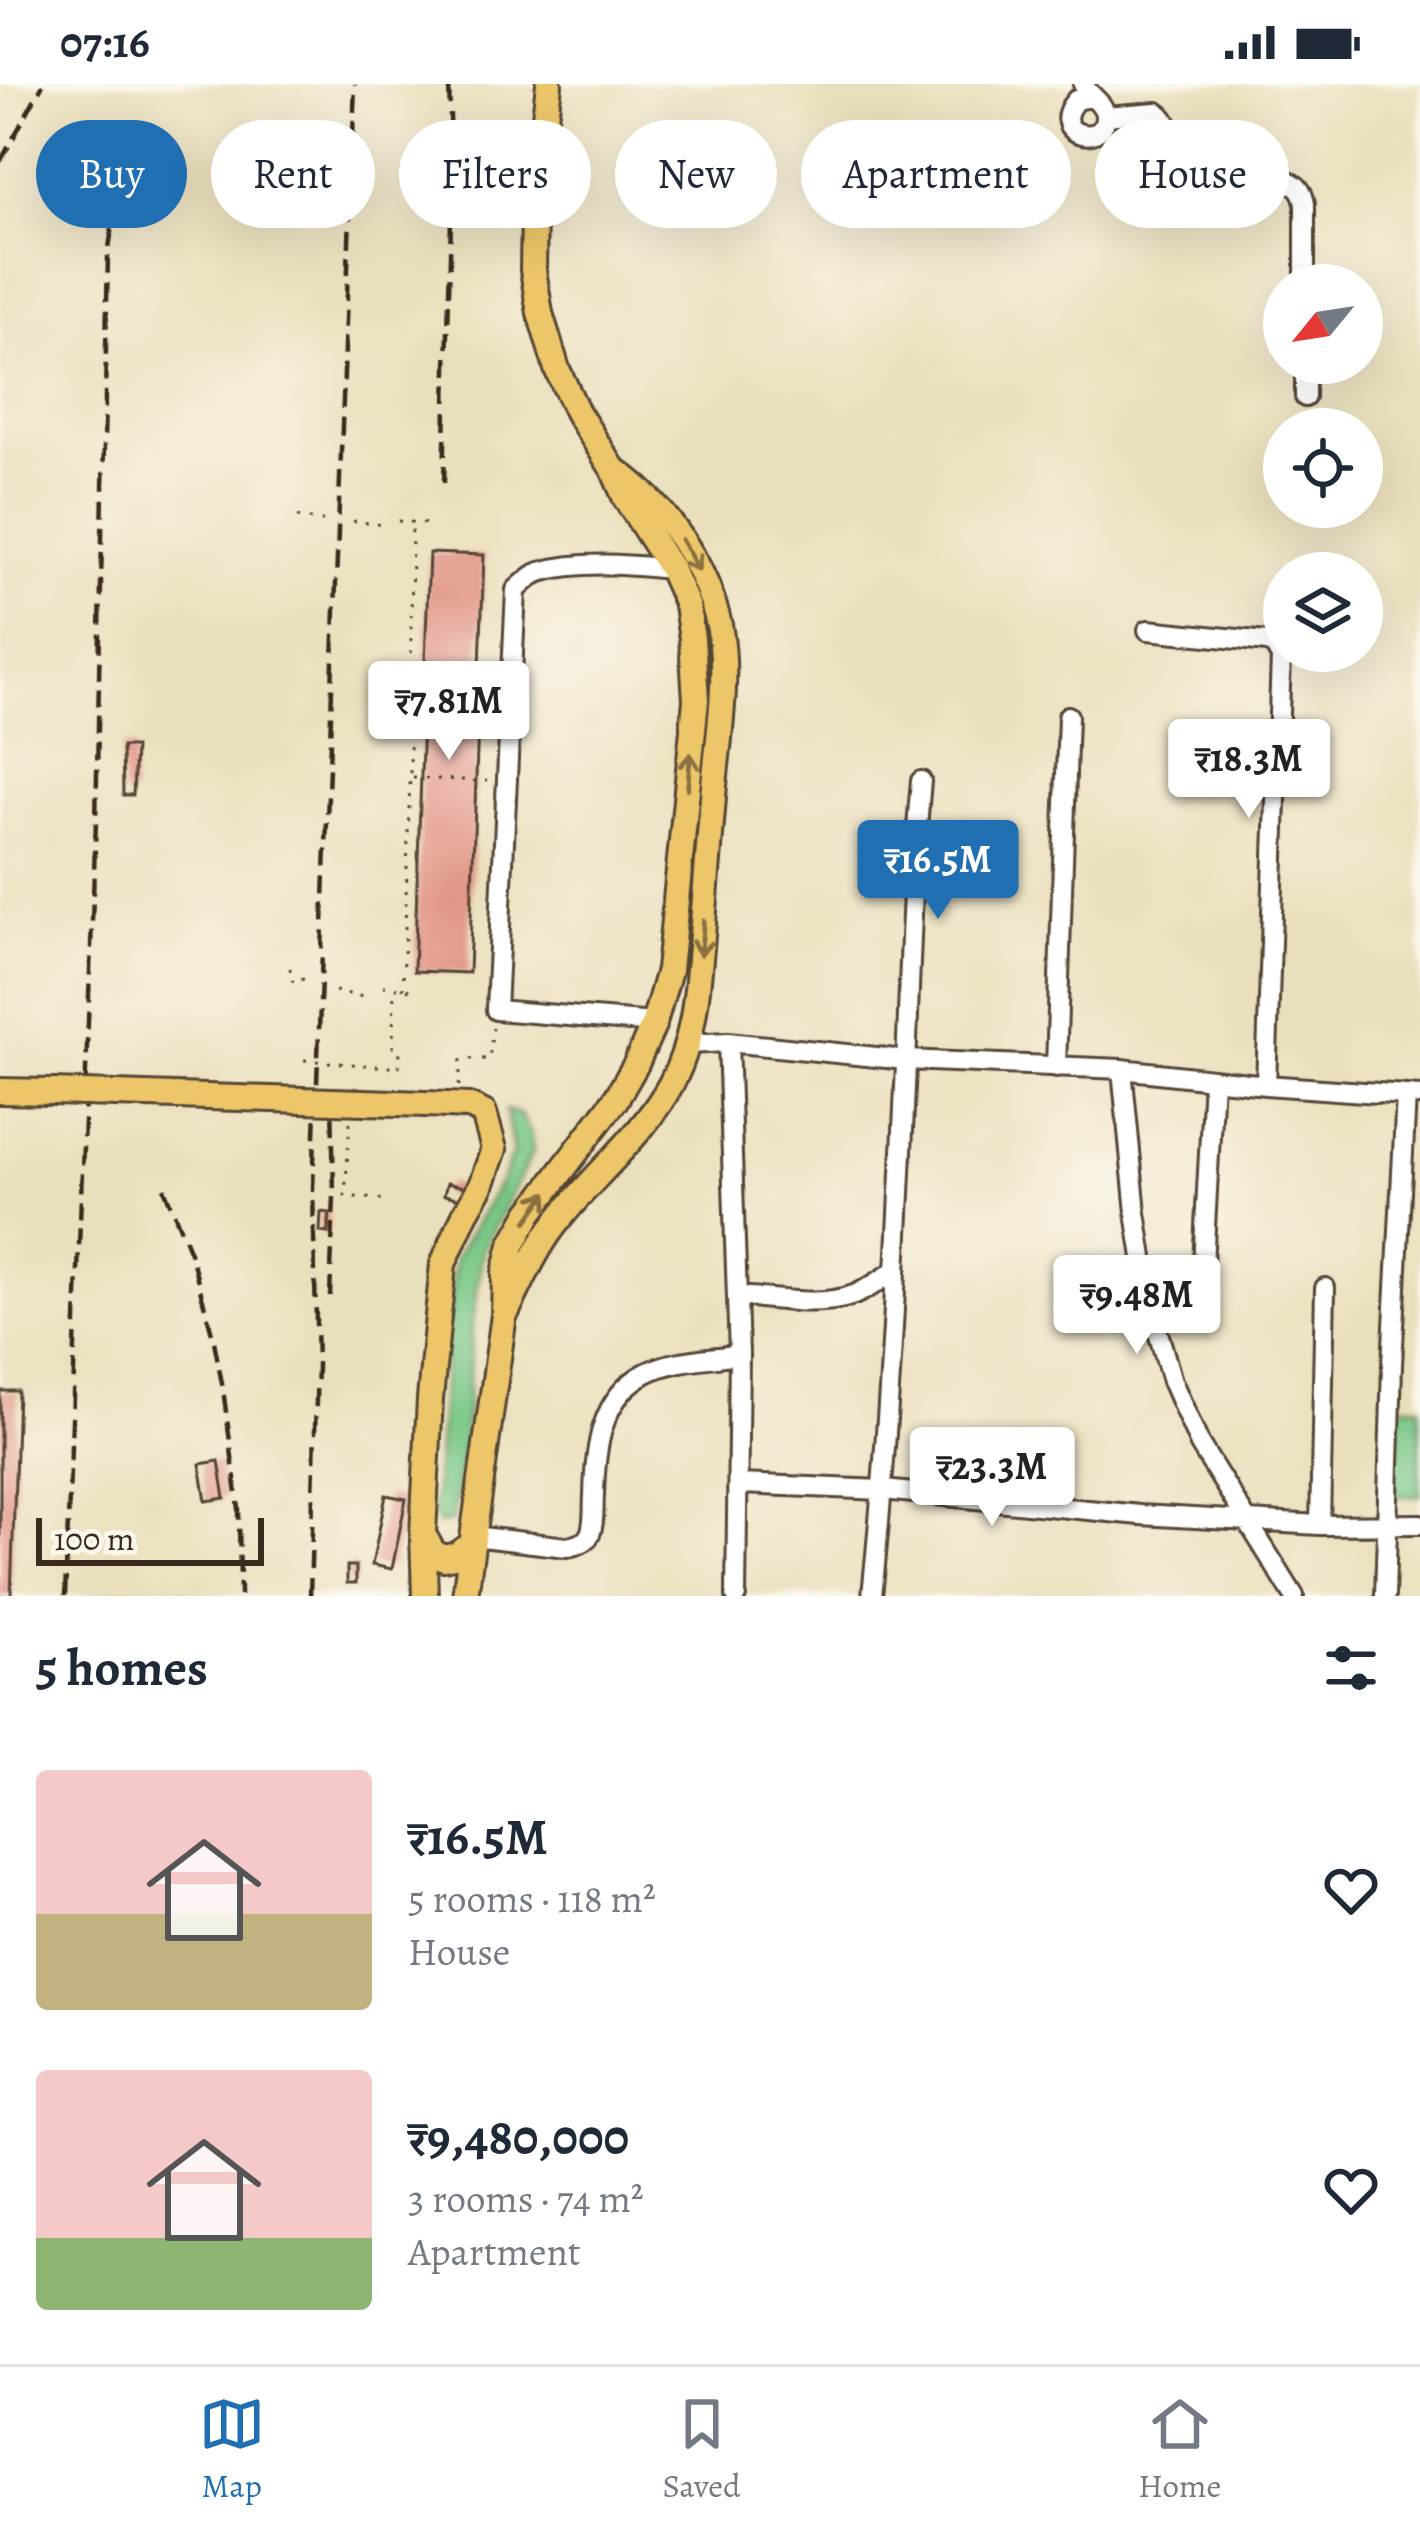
<!DOCTYPE html>
<meta charset="utf-8">
<style>
:root{--surface:#fff;--page:#f6f6f7;--text:#1f2937;--muted:#747a83;--line:#e0e1e3;--accent:#1f6fb2}
body{margin:0;font-family:Alegreya,serif;background:var(--page);color:var(--text);height:100vh;display:flex;flex-direction:column;font-size:45px;white-space:nowrap}
*{box-sizing:border-box;margin:0}
p{font-size:39px;color:var(--muted)}
.icon{flex:none;width:66px;height:66px;fill:none;stroke:currentColor;stroke-width:2;stroke-linecap:round;stroke-linejoin:round}
.map{position:relative;height:1512px;overflow:hidden}
.side{display:flex;flex-direction:column;background:var(--surface);flex:1}
.side>*{flex:none}
.hud{position:absolute;left:36px;top:36px;width:1350px;height:108px;display:flex;gap:24px}
.needle{width:78px;rotate:240deg}
.controls{position:absolute;left:1263px;top:180px;display:grid;gap:24px}
.controls a{display:grid;place-items:center;width:120px;height:120px;border-radius:50%;background:var(--surface);box-shadow:0 12px 48px #0002;font-size:60px}
.scale{position:absolute;left:36px;bottom:30px;width:228px;box-sizing:border-box;padding-left:12px;border:6px solid #3b2a1e;border-top:0;font-size:33px;line-height:42px;white-space:nowrap;color:#3b2a1e;-webkit-text-stroke:9px #fbf7ec;paint-order:stroke}
.price{position:absolute;translate:-50% -102px;padding:0 27px;border-radius:12px;background:#fff;color:#222;font-size:39px;line-height:78px;filter:drop-shadow(0 3px 6px #0008)}
.price::after{content:'';position:absolute;left:50%;top:72px;width:36px;height:27px;margin-left:-18px;background:inherit;clip-path:polygon(0 0,100% 0,50% 100%)}
.price.active{background:var(--accent);color:#fff}
ul{padding:0;list-style:none}
li{display:flex;align-items:center;gap:36px;height:300px;padding:0 36px}
li span{display:grid;place-items:center;flex:none;width:336px;height:240px;border-radius:12px;color:#555}
li>.icon{margin-inline-start:auto}
span .icon{width:144px;height:144px;fill:#fffc;stroke-width:1}
li b{font-size:51px}
h2{display:flex;justify-content:space-between;align-items:center;height:144px;padding:0 36px;font-size:51px}
.pill{padding:0 42px;border-radius:54px;background:var(--surface);box-shadow:0 12px 48px #0002;font-size:42px;line-height:108px}
.pill.active{background:var(--accent);color:#fff}
.status{display:flex;justify-content:space-between;align-items:center;height:84px;padding:0 60px;background:var(--surface);direction:ltr}
.status svg{height:33px;fill:currentColor}
.tab-bar{display:flex;justify-content:space-around;align-items:center;height:168px;border-top:3px solid var(--line);background:var(--surface);font-size:33px;color:var(--muted)}
.tab-bar a{display:grid;justify-items:center;gap:6px}
.tab-bar .active{color:var(--accent)}
.map>svg:first-child{display:block}
</style>
<div class="status"><b>07:16</b><svg viewBox="0 0 49 12"><path d="M0 12V9h3v3zM5 12V6h3v6zM10 12V3h3v9zM15 12V0h3v12zM26 1h20v11H26zM47 4h2v5h-2z"/></svg></div>
<div class="map">
<svg width="1420" height="1512" viewBox="0 0 1420 1512">
<rect width="100%" height="100%" fill="#fbf7ec"/>
<filter id="ink" filterUnits="userSpaceOnUse"><feTurbulence type="fractalNoise" baseFrequency=".00833" numOctaves="2"/><feDisplacementMap in="SourceGraphic" scale="24" xChannelSelector="R" yChannelSelector="G"/><feConvolveMatrix kernelMatrix="1 2 1 2 8 2 1 2 1" color-interpolation-filters="sRGB"/></filter>
<filter id="wash" filterUnits="userSpaceOnUse"><feTurbulence type="fractalNoise" baseFrequency=".004" numOctaves="4" result="noise"/><feDisplacementMap in="SourceGraphic" scale="48" xChannelSelector="R" yChannelSelector="G"/><feGaussianBlur stdDeviation="2.7" result="paint"/><feColorMatrix in="noise" values="0 0 0 0 0 0 0 0 0 0 0 0 0 0 0 0 0 1.4 0 .05"/><feComposite in="paint" operator="in"/></filter>
<g filter="url(#wash)">
<rect width="100%" height="100%" fill="#eadfbc"/>
<path fill="#79c787" stroke="#5a7852" stroke-width="3" d="M506 1026 521 1031 530 1049 533 1067 483 1167 472 1243 465 1354 452 1437 440 1440 433 1430 447 1242 455 1174 502 1095 513 1069Z
M1396 1320 1420 1322V1412H1393Z"/>
<g id="blocks">
<path fill="#e19486" d="M429 469 484 471 469 889 414 887Z
M122 663H135L133 711H123Z
M447 1099 464 1103 461 1115 444 1111Z
M321 1128 330 1129 328 1149 320 1148Z
M0 1307H18L11 1512H0Z
M219 1377 225 1414 206 1417 200 1380Z
M386 1411 406 1415 392 1485 372 1481Z
M347 1482H356V1499H347Z"/>
</g>
</g>
<g filter="url(#ink)">
<use href="#blocks" fill-opacity="0" stroke="#554536" stroke-width="3"/>
<g fill="none" stroke-linecap="round" stroke-linejoin="round">
<g stroke="#554536" stroke-width="24">
<path id="minor" d="M1083 0C1089 12 1104 18 1105 31 1107 65 1045 51 1076 16L1089 13
M1105 32 1157 28C1177 40 1165 71 1175 90L1284 95C1297 100 1303 106 1305 120V201
M1305 279V313
M1148 546 1267 558 1274 561 1281 573 1266 1001
M654 939 496 926 516 506C524 499 531 491 540 488 580 476 630 481 671 485
M728 958 739 1270 736 1512
M687 960 728 958 906 976 1122 985 1266 1001 1420 1012
M1056 983 1068 632
M1122 985 1136 1129 1151 1224 1172 1297 1200 1361 1294 1512
M1202 1199 1213 995
M737 1212C774 1214 818 1224 854 1211 869 1205 882 1195 896 1186
M739 1400 883 1406 1140 1431 1320 1441 1420 1440
M1320 1441 1325 1204
M473 1452 567 1463C577 1461 586 1459 590 1450 595 1439 593 1423 594 1412 595 1365 600 1313 646 1289 673 1275 710 1275 739 1270
M872 1512C890 1335 898 1158 906 981 910 886 912 791 921 697
M1385 1512 1392 1281 1406 1011"/>
</g>
<g stroke="#554536" stroke-width="30">
<path id="major" d="M0 1007 53 1008
M507 1227C523 1195 537 1161 561 1133 596 1089 644 1050 671 1000 697 952 698 893 703 840 706 798 710 756 713 713 717 661 730 593 719 541 705 480 666 422 615 386
M423 1450 433 1468 444 1474 457 1471 472 1460
M425 1512 423 1450 430 1315 443 1180 465 1130 481 1102 494 1065 484 1029 469 1022 426 1020
M465 1512 504 1231 505 1189 512 1161 530 1129 616 1015 636 980 654 939 669 886 696 616 692 555 687 521 671 485 626 415 613 385 577 328 557 285 540 229 533 186 534 127 549 0"/>
</g>
<path stroke="#554536" stroke-width="3" stroke-dasharray="3 9" stroke-linecap="butt" d="M297 433 323 437
M353 437 383 441
M398 437 431 440
M413 694 487 697
M290 884 293 899 308 893
M383 902 412 906
M403 905 410 694 412 438
M335 907 368 914
M304 976 399 984 400 966 393 963 394 904
M459 1002 461 975H489L493 944
M350 1038 345 1112 388 1116"/>
<use href="#minor" stroke="#fff" stroke-width="18"/>
<use href="#major" stroke="#ecc669" stroke-width="24"/>
<path stroke="#3b2a1e" stroke-width="4.5" stroke-dasharray="18 9" stroke-linecap="butt" d="M0 78 43 0
M444 399 452 97 449 0
M164 1104 191 1171 214 1257 223 1305 239 1425 240 1512
M330 1212 334 1112 332 1014
M65 1512 96 737 108 171 128 36
M310 1512 317 1282 313 1104 355 0"/>
<g stroke="#554536" stroke-width="30" stroke-linecap="butt">
<path id="major-bridge" d="M53 1008 426 1020"/>
</g>
<use href="#major-bridge" stroke="#ecc669" stroke-width="24"/>
</g>
<defs><path id="oneway-shaft" d="M-6 0H5M1.5-3L5.5 0L1.5 3" fill="none" stroke-width="1.6" stroke-linecap="round" stroke-linejoin="round" transform="scale(3)"/></defs>
<g stroke="#8b7040">
<use href="#oneway-shaft" transform="translate(690 471) rotate(60)"/>
<use href="#oneway-shaft" transform="translate(689 687) rotate(-85)"/>
<use href="#oneway-shaft" transform="translate(702 854) rotate(95)"/>
<use href="#oneway-shaft" transform="translate(537 1123) rotate(-55)"/>
</g>
</g>
</svg>
<div class="controls">
<a><svg class="needle" viewBox="-14 -14 28 28"><path d="M0-13l5 13h-10z" fill="#e53935"/><path d="M0 13l5-13h-10z" fill="#747a83"/></svg></a>
<a><svg class="icon" aria-label="locate" viewBox="0 0 24 24"><circle cx="12" cy="12" r="6"/><path d="M12 2v4M12 18v4M2 12h4M18 12h4"/></svg></a>
<a><svg class="icon" aria-label="layers" viewBox="0 0 24 24"><path d="M12 4l9 5-9 5-9-5zM3 14l9 5 9-5"/></svg></a>
</div>
<div class="scale">100 m</div>
<b class="price" style="left:449px;top:679px">₹7.81M</b>
<b class="price" style="left:1249px;top:737px">₹18.3M</b>
<b class="price active" style="left:938px;top:838px">₹16.5M</b>
<b class="price" style="left:1137px;top:1273px">₹9.48M</b>
<b class="price" style="left:992px;top:1445px">₹23.3M</b>
<div class="hud">
<a class="pill active">Buy</a>
<a class="pill">Rent</a>
<a class="pill">Filters</a>
<a class="pill">New</a>
<a class="pill">Apartment</a>
<a class="pill">House</a>
</div>
</div>
<section class="side">
<h2>5 homes<svg class="icon" aria-label="filters" viewBox="0 0 24 24"><path d="M4 7h16M4 17h16"/><circle cx="9" cy="7" r="2"/><circle cx="15" cy="17" r="2"/></svg></h2>
<ul>
<li><span style="background:linear-gradient(#f6c9c9 60%,#c2b280 0)"><svg class="icon" aria-label="home" viewBox="0 0 24 24"><path d="M3 11l9-7 9 7M6 9v11h12V9"/></svg></span><div><b>₹16.5M</b><p>5 rooms · 118 m²</p><p>House</p></div><svg class="icon" aria-label="heart" viewBox="0 0 24 24"><path d="M12 20l-8-8c-3-5 5-10 8-4 3-6 11-1 8 4z"/></svg></li>
<li><span style="background:linear-gradient(#f6c9c9 70%,#8fb573 0)"><svg class="icon" aria-label="home" viewBox="0 0 24 24"><path d="M3 11l9-7 9 7M6 9v11h12V9"/></svg></span><div><b>₹9,480,000</b><p>3 rooms · 74 m²</p><p>Apartment</p></div><svg class="icon" aria-label="heart" viewBox="0 0 24 24"><path d="M12 20l-8-8c-3-5 5-10 8-4 3-6 11-1 8 4z"/></svg></li>
</ul>
</section>
<nav class="tab-bar">
<a class="active"><svg class="icon" aria-label="map" viewBox="0 0 24 24"><path d="M3 6l6-2 6 2 6-2v14l-6 2-6-2-6 2zM9 4v14M15 6v14"/></svg>Map</a>
<a><svg class="icon" aria-label="saved" viewBox="0 0 24 24"><path d="M7 4h10v16l-5-4-5 4z"/></svg>Saved</a>
<a><svg class="icon" aria-label="home" viewBox="0 0 24 24"><path d="M3 11l9-7 9 7M6 9v11h12V9"/></svg>Home</a>
</nav>
